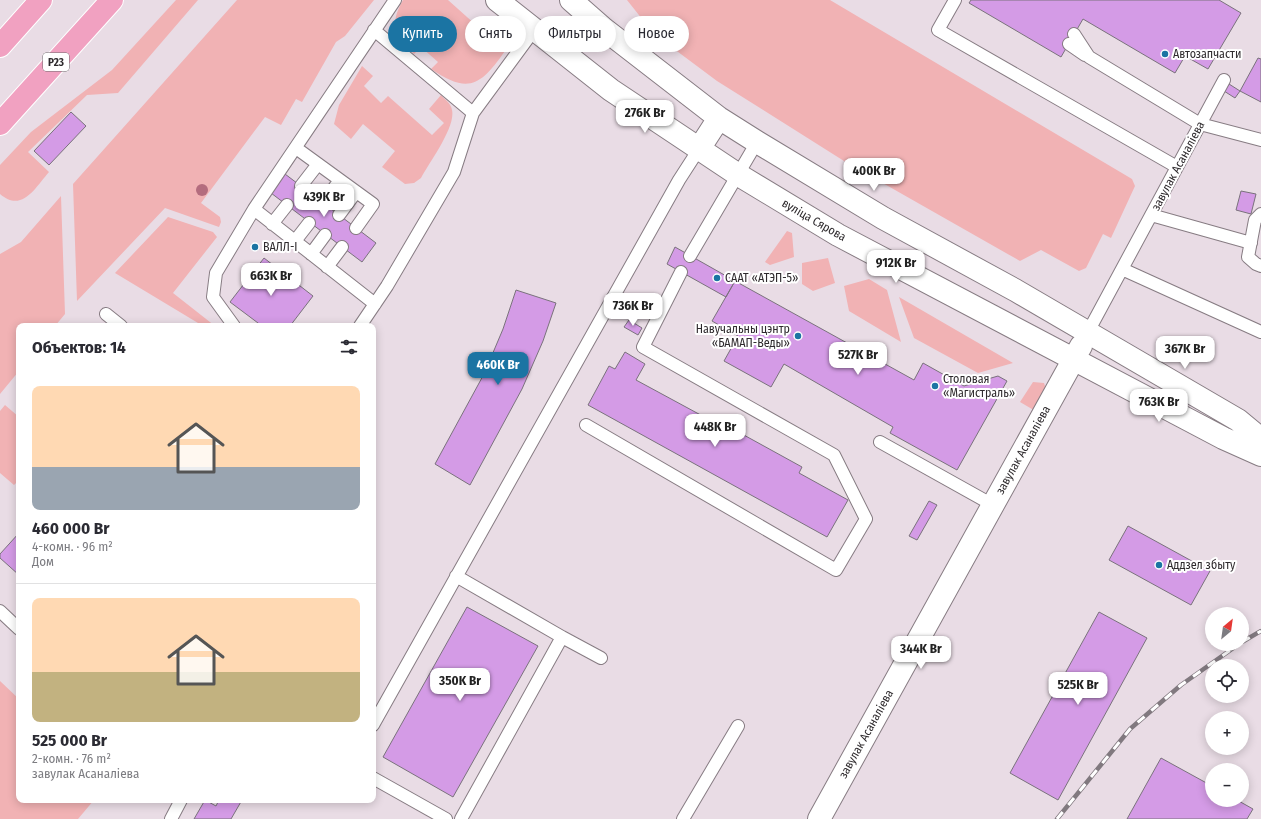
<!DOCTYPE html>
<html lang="ru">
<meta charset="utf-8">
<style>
:root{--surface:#fff;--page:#f2f2f3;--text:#2b2b33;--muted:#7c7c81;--line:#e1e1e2;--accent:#1b74a3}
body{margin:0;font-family:"Fira Sans Condensed",sans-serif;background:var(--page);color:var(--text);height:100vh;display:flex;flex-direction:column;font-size:15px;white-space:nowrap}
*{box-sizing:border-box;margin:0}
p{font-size:13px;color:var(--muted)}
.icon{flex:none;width:22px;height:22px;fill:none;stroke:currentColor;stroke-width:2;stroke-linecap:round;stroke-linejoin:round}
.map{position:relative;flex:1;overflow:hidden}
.side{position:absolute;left:16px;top:323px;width:360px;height:480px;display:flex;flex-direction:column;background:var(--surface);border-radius:8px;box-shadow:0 2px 10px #0003}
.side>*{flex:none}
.top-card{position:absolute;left:388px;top:16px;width:380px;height:36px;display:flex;gap:8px}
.needle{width:26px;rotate:29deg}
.tools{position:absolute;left:1205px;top:607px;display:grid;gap:8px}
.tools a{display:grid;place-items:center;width:44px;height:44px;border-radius:50%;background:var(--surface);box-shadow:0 2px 10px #0003;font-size:20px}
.price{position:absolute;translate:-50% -34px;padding:0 9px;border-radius:8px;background:#fff;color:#222;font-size:13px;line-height:26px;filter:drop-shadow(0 1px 2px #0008)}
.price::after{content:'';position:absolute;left:50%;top:24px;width:12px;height:9px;margin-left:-6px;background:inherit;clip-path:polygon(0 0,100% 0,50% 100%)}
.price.on{background:var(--accent);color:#fff}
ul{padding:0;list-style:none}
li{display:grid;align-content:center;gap:8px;height:212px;padding:0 16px}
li+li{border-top:1px solid var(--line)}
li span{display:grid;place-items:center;height:124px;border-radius:8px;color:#555}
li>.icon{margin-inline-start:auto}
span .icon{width:72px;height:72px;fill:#fffc;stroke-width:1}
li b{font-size:17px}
h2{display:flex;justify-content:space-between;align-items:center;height:48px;padding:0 16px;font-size:17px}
.tag{padding:0 14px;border-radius:18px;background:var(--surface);box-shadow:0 2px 10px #0003;font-size:14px;line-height:36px}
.tag.on{background:var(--accent);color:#fff}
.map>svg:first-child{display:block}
</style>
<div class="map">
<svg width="1261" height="819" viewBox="0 0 1261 819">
<rect width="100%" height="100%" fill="#e9dce5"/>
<path fill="#f1b2b4" d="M176 0H198L118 93 87 95 28 152 49 172C35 188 22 213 0 194V165L31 132 112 70Z
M237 0H374L345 36 336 42 302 102 296 99 281 125 265 117 201 203 220 217 221 222 219 227 165 208 77 301 73 184Z
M403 0H448L505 51C481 85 469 95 431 69L438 62 421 47 414 54C395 35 389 24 403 0Z
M627 0H830L1132 179 1135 186 1111 238 1103 234 1086 268 1079 271 1041 250 1020 261 844 161 717 81 654 34Z
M362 66 373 76 364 86 381 103 388 96 432 135 444 123 429 109 441 95C445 100 451 103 452 110 456 127 429 163 421 178L414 183 405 184 382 167 395 151 363 124 351 139 334 124 339 105Z
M61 196 65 314 55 326H19V371L0 394V254L21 242Z
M168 217 213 232 217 237 173 293 215 326H203L115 273Z
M787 231 792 233 794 257 770 265 765 262Z
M828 258 835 283 813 291 802 284V263Z
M869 279 887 290 901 342 849 311 844 286Z
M899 297 1013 363 978 373 914 338Z
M1033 382 1044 383 1046 389 1037 412 1020 402Z
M5 405 19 417V480L14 485 0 473V411Z
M0 681 19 699V800H94L78 819H0Z"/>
<path fill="#d49be6" stroke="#7a727c" d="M971 0H1219L1241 13 1208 69 1185 56 1175 73 1083 19 1061 57 969 3Z
M1258 58 1261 59V102L1240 91Z
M1229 84 1240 91 1235 98 1224 91Z
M71 112 86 126 49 165 34 151Z
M285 174 376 243 362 262 271 193Z
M1241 191 1256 194 1251 214 1236 210Z
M675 247 735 281 726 297 667 264Z
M264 258 313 296 290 326H262L230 302Z
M735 281 914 380 923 363 964 386 998 376 1007 381 957 470 890 433 893 427 784 364 771 387 724 361 738 336 712 321Z
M516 290 556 303 543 341 522 389 470 485 435 464 484 374 503 329Z
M629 320 642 328 638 335 624 327Z
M625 352 645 364 636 380 721 426 722 423 802 467 799 473 848 500 827 537 588 405 609 366 615 369Z
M929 501 937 505 917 540 909 536Z
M1128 526 1210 571 1191 605 1109 560Z
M19 533V575L0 558V554Z
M467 607 538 646 453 797 383 757Z
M1099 612 1147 638 1058 800 1010 773Z
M1161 758 1212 786V800H1237L1253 809 1247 819H1127Z
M205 800 216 806 219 800H242L231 819H194Z"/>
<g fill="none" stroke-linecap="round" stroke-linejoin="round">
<g stroke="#877c83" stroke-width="14">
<path id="lane" d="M955 0 938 30 1177 167
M374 30 473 113
M1074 34 1089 57 1200 124 1261 140
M1069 44 1085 55
M296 148 373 204 356 228
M301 186 318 164
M323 203 340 180
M254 209 375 304
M1261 214 1255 220 1248 257 1256 264 1261 266
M339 215 356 192
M1151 215 1251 243
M272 224 287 205
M295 241 309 223
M311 254 325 235
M690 256 757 142
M327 267 342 247
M1122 269 1261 332
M106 314 121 326
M234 326 213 297 216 273 254 209 395 0
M360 326 387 286 454 172 473 113 534 30
M1088 332 1224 80
M586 425 836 570 866 519 834 455 643 347 681 272
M880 442 993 505
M456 576 562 637 461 819
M0 611 19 629
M562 637 601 658
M373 725 679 180 699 149
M373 778 446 819
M171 819 181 800
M683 819 738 726"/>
</g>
<g stroke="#877c83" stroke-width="24">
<path id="secondary" d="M497 0 611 90 737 174 838 235 1223 438 1261 455
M571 0 604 29 719 118 757 142 883 218 1015 290 1238 420 1261 439
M699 149 719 118
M819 819 1081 346"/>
</g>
<g stroke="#fff" stroke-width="24">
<path id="primary" d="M0 46 41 0
M0 124 112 0"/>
</g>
<use href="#lane" stroke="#fff" stroke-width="12"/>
<use href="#secondary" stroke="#fff" stroke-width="22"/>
<use href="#primary" stroke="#f1a1c1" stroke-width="22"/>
<g stroke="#81797f" stroke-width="4.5">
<path id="rail" d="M1242 642 1261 631
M1057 819 1130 729 1181 685 1239 644"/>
</g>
<use href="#rail" stroke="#fff" stroke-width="3" stroke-dasharray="9" stroke-linecap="butt"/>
</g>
<circle fill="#b46c7e" cx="202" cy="190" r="6"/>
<g fill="#1b74a3" stroke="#fff" stroke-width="1.5">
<circle cx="1165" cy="54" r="4"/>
<circle cx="255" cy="247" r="4"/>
<circle cx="717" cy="278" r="4"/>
<circle cx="798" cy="336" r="4"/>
<circle cx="935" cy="386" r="4"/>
<circle cx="1159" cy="565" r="4"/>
</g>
<g text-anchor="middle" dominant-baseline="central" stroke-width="4" stroke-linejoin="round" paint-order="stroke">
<rect fill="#fff" stroke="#6d6a6c" stroke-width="1" x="43" y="53" width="26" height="18" rx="3"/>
<g font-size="11" font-weight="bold" fill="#2e2a2d">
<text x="56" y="62">Р23</text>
</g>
<g font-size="12" fill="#2e2a2d" stroke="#fff" text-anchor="start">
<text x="1173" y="54">Автозапчасти</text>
<text x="263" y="247">ВАЛЛ-І</text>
<text x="725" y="278">СААТ «АТЭП-5»</text>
<text x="790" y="329" text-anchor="end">Навучальны цэнтр<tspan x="790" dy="14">«БАМАП-Веды»</tspan></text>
<text x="943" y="379">Столовая<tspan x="943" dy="14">«Магистраль»</tspan></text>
<text x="1167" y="565">Аддзел збыту</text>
</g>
<g font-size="12" fill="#2e2a2d" stroke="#fff">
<text transform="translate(1178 166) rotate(-62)">завулак Асаналіева</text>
<text transform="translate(814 220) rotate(30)">вуліца Сярова</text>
<text transform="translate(1023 450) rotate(-61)">завулак Асаналіева</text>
<text transform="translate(866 734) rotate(-61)">завулак Асаналіева</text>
</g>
</g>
</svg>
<div class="tools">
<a><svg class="needle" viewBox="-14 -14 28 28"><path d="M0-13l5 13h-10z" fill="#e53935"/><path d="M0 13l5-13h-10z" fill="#7c7c81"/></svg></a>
<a><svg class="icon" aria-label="locate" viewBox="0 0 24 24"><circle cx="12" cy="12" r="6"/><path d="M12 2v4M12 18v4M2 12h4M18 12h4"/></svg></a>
<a>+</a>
<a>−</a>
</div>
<b class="price" style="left:645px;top:134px">276K Br</b>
<b class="price" style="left:874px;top:192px">400K Br</b>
<b class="price" style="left:324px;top:218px">439K Br</b>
<b class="price" style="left:896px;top:284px">912K Br</b>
<b class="price" style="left:271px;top:297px">663K Br</b>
<b class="price" style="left:633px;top:327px">736K Br</b>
<b class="price" style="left:1185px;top:370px">367K Br</b>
<b class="price" style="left:858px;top:376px">527K Br</b>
<b class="price on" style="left:498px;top:386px">460K Br</b>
<b class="price" style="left:1159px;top:423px">763K Br</b>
<b class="price" style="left:715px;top:448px">448K Br</b>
<b class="price" style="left:921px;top:670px">344K Br</b>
<b class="price" style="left:460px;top:702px">350K Br</b>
<b class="price" style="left:1078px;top:706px">525K Br</b>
<div class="top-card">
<a class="tag on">Купить</a>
<a class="tag">Снять</a>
<a class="tag">Фильтры</a>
<a class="tag">Новое</a>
</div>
<section class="side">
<h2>Объектов: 14<svg class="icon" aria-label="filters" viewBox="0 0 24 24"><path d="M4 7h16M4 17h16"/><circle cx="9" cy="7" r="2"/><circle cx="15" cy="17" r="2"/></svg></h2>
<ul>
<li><span style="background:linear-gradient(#ffd9b3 65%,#9aa5b1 0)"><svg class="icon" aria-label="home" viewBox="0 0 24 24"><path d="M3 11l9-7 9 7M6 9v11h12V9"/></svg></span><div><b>460 000 Br</b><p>4-комн. · 96 m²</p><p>Дом</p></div></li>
<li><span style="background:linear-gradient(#ffd9b3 60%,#c2b280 0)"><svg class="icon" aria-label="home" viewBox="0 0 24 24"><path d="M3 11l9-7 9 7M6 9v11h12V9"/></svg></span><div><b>525 000 Br</b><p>2-комн. · 76 m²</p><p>завулак Асаналіева</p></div></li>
</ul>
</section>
</div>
